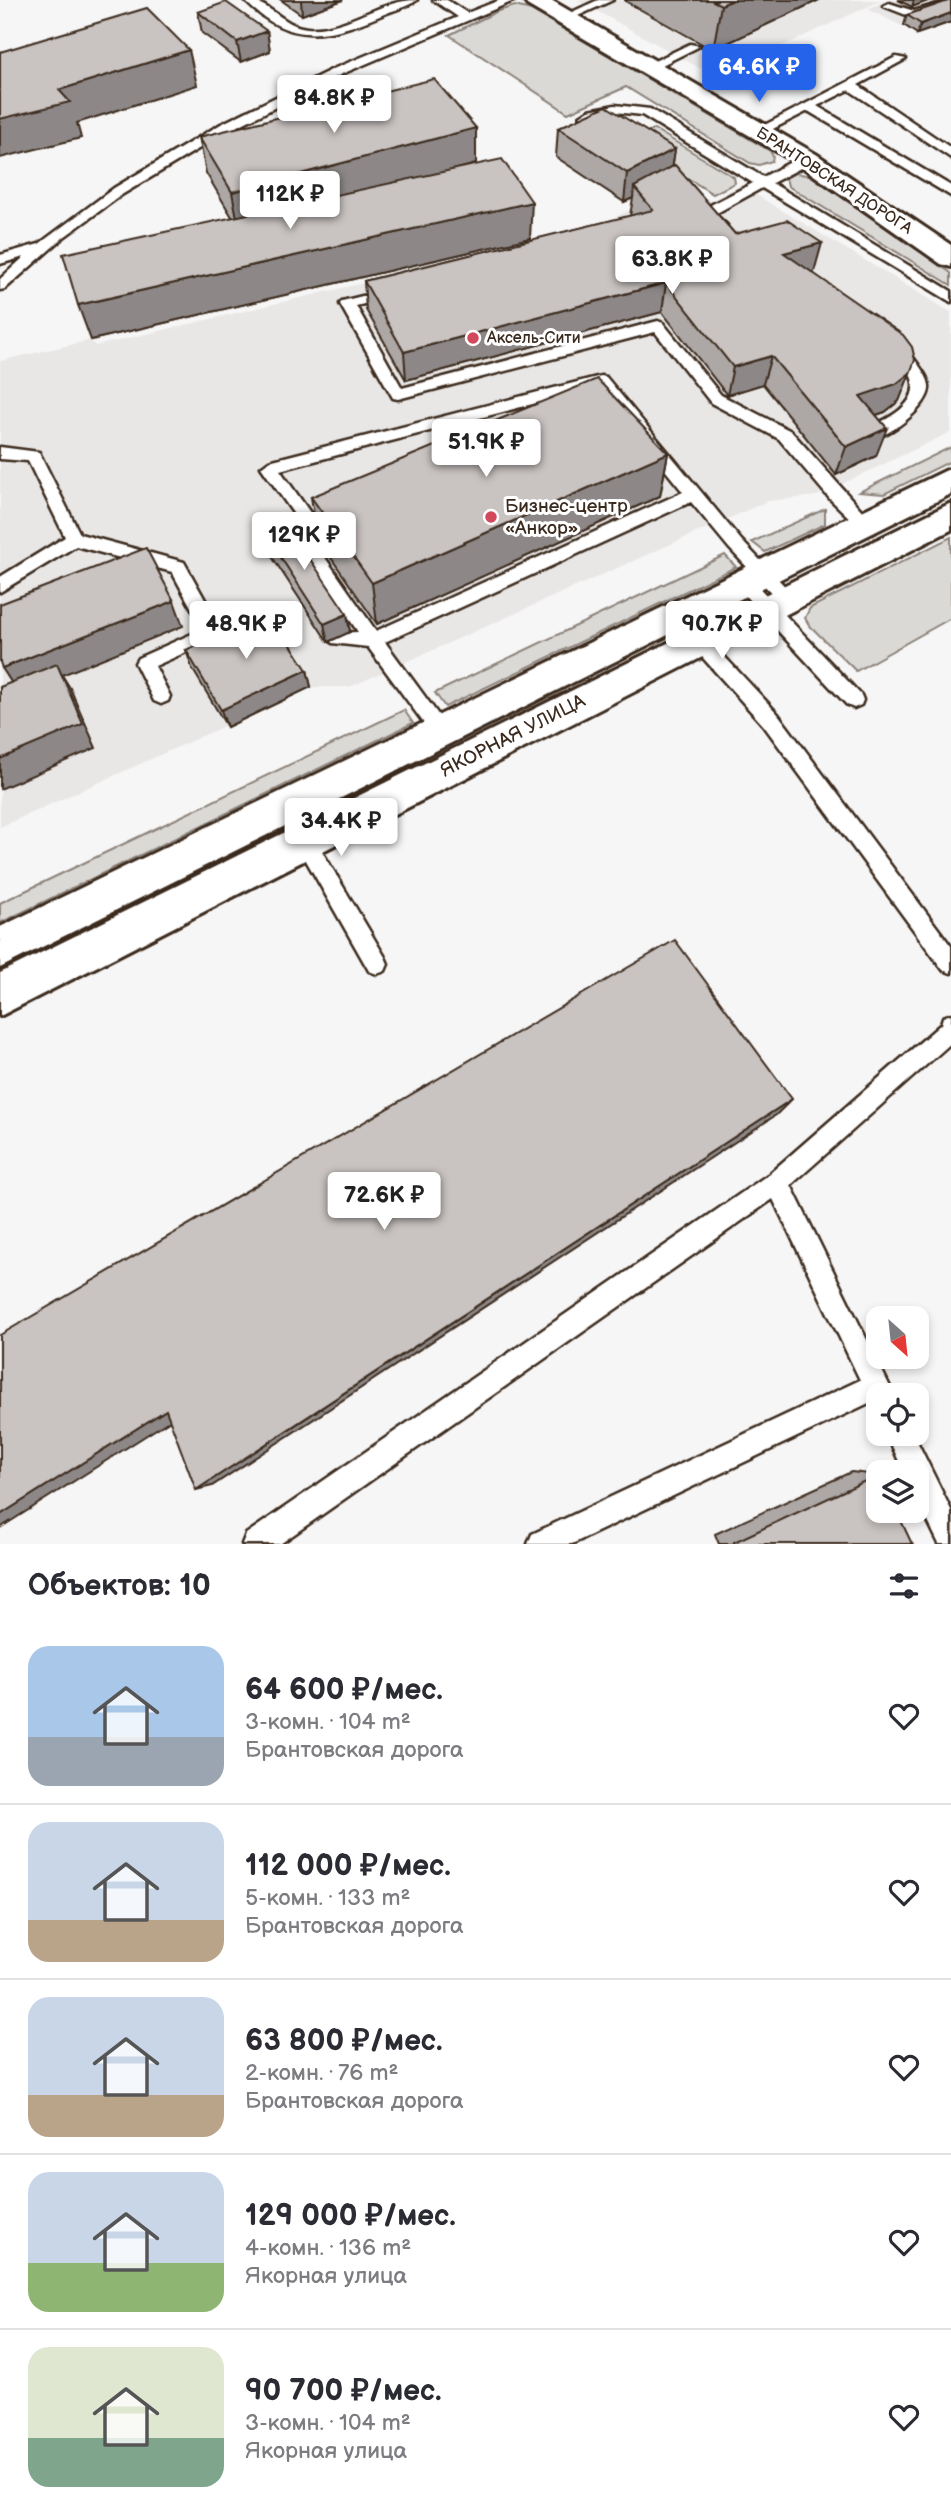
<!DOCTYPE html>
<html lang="ru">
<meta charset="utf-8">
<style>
:root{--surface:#fff;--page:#f2f2f3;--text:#2b2b33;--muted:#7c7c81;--line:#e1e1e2;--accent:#2563eb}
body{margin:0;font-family:"Balsamiq Sans",sans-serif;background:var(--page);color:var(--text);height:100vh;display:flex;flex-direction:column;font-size:26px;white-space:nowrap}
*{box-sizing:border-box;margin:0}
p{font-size:23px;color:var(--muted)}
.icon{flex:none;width:38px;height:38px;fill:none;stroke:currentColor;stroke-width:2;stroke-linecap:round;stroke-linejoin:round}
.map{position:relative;height:1544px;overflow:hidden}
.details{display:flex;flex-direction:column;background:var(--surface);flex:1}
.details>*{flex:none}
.needle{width:46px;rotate:153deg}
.buttons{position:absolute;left:866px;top:1306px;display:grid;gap:14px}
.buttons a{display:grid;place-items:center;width:63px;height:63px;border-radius:14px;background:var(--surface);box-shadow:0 4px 10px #0003;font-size:35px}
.price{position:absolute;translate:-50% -60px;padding:0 16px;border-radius:7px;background:#fff;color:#222;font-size:23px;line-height:46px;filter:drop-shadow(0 2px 4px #0008)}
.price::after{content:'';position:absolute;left:50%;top:42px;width:21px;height:16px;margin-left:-10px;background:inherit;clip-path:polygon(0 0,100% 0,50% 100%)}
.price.on{background:var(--accent);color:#fff}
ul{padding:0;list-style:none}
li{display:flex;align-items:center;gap:21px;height:175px;padding:0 28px}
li+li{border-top:2px solid var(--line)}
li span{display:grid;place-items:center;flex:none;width:196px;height:140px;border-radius:21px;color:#555}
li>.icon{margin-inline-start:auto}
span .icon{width:84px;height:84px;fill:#fffc;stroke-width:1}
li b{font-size:30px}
h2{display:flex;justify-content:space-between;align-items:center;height:84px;padding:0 28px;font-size:30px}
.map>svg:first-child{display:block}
</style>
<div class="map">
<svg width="951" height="1544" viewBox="0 0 951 1544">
<rect width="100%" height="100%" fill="#f7f6f6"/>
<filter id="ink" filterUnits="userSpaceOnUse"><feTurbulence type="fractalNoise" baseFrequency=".0143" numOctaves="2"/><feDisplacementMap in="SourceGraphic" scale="14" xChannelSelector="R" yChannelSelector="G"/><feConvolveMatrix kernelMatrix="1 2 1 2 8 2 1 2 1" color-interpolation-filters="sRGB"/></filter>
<g filter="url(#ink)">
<path fill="#e9e7e6" d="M577 0H882L716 77Z
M886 0H951V23L917 34 868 9Z
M680 184 710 201 740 185 951 312V432L817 496 768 501 350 687H311L0 827V361L91 340 95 346 590 230Z"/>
<path fill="#dbd9d6" stroke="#8b827a" stroke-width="2" d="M515 6 531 10 770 151 773 156 772 161 759 165 750 163 626 87 568 113 449 35 498 11Z
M654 129 734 177 735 183 713 194 629 141Z
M795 173 811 176 951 273V285L788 186 786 178Z
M951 447V461L884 494 859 492Z
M825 509V524L765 552 752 542Z
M951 537V618L856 671 809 625 805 618 810 608Z
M725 555 736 567 445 707 435 693Z
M404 710 413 723 0 923V903Z"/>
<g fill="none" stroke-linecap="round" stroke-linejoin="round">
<g stroke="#3b2a1e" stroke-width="5">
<path id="lane" d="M244 0C269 0 282 26 307 28 346 31 378 0 417 0 408 7 393 10 382 15 328 38 289 46 244 0Z
M433 0H447L467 13 500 0H516L342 74 230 130 123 194 64 237 5 289 0 290V279L24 257 0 264V255L39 244 114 188 221 124 333 69 458 17Z
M598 0H613L569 20 559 18Z
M951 0V7L914 18 883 6 889 3 914 11Z
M690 44 700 46 652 70 642 67Z
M896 57 906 59 858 85 951 148V158L849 90 817 106 951 186V196L808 111 763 134H755L753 131Z
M615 105 650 109 763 177 802 156H812V162L772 183 951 291V302L762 188 715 214 727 225 720 229 701 216V210L753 183 642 115 615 112 586 120 580 116 589 110Z
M391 289 398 293 396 296 356 306 402 388 658 321 663 323 721 395 791 431 872 522 870 526H858L830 499 779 439 711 403 655 332 398 399 393 398 340 304 342 301Z
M893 343C903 346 913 356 918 364 923 372 930 380 929 389 927 411 876 447 856 441L854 437 856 433C877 424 924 407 911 376 906 364 893 358 886 348Z
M601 376 606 377 741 540 795 597 792 602H780L729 548 691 502 385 642 450 731 448 737 441 739 434 737 368 647 332 643 329 638 332 633 358 632 301 548 299 544 300 523 261 467 269 461ZM598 387 683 492 376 631 315 543 316 525 344 515 346 511 344 507 338 505 311 514 280 470Z
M0 447 39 452 80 534 184 562 223 632 220 637 155 666 170 696 168 701 161 704 154 701 135 663 138 658 203 629 172 572 76 546 0 592V577L65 537 28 461 0 459Z
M743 575 749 577 861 695 863 700 861 705 854 708 847 705 737 587 734 582 737 577Z
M675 608 681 610 778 714 951 946V973L943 970 764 726 669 620 666 615 669 610Z
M306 833 313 836 385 957 388 964 385 971 377 974 369 971 299 848 296 842 299 836Z
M951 1014V1043L791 1185 894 1395H878V1407L871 1402 572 1544H528L532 1534 860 1380 773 1199 280 1544H242L246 1534 769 1174 941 1024 943 1017Z
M886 1433H913L951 1510V1544H939L917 1499V1472H904Z"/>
</g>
<g stroke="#3b2a1e" stroke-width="6">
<path id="street" d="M524 0H551L816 154 951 245V267L941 264 798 164 527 5Z"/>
</g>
<g stroke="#3b2a1e" stroke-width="6">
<path id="secondary" d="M951 468V494L0 968V927Z
M951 503V530L0 1016V973Z"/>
</g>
<use href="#lane" fill="#fff" fill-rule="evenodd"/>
<use href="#street" fill="#fff" fill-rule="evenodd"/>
<use href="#secondary" fill="#fff" fill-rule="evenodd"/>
</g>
<path fill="#ada8a6" stroke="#3b2a1e" stroke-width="2" d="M281 0H343L302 15Z
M625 0H819L713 50 625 1Z
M898 0H930L912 7Z
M951 0V22L917 34 904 25 907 15Z
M198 12 267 31 270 51 241 62 202 33Z
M558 128 675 149 672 167 735 234 814 272H812L910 373 899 401 885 412 876 415V456L836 475 763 384 727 395 662 312 406 380 366 310 364 281 630 216 633 198 624 202 556 157Z
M199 137 476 164 530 238 91 340 232 217 206 173Z
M668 453 660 496 377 624 318 539 311 497Z
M261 527 347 614 350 632 328 642 265 546Z
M186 650 307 670 311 687 227 727 192 668Z
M851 1472 878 1475V1510L912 1544H719L715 1534Z"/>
<path fill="#8d8887" stroke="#3b2a1e" stroke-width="2" d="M301 0H343L302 15Z
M733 0H819L713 50 721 5Z
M914 0H930L912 7Z
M951 13V22L917 34 921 24Z
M267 31 270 51 241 62 237 42Z
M189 50 197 85 77 123 81 138 0 158V119L59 90Z
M476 128V164L239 228 232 192Z
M675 149 671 178 634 187 633 198 624 202 627 173Z
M532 202 530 238 91 340 78 305Z
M822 243 814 272 777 282 784 253Z
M666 283 662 312 406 380 404 352Z
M771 356 763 384 727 395 733 367Z
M910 373 899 401 885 412 849 424 860 396Z
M887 428 876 456 836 475 846 447Z
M668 453 660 496 377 624 372 583Z
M174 601 183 626 62 675 70 688 96 748 0 789V759L18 693 2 668Z
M347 614 350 632 328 642 324 624Z
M307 670 311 687 227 727 221 710Z
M792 1099 776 1115 212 1486 196 1490Z
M166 1410 183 1412 0 1528V1515Z"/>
<path fill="#c9c3c1" stroke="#3b2a1e" stroke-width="2" d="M711 0H733L721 5Z
M951 0V13L921 24 907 15Z
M226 2 267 31 237 42 198 12Z
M147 8 189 50 59 90 70 102 0 119V52Z
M434 79 476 128 232 192 199 137Z
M606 106 675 149 627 173 558 128Z
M502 159 532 202 78 305 63 254Z
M675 165 735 234 787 220 822 243 784 253 903 335 912 347 915 360 910 373 896 384 860 396 887 428 846 447 771 356 733 367 666 283 404 352 364 281 653 210 634 187Z
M597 379 668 453 372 583 311 497Z
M283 519 347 614 324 624 261 527Z
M146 548 174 601 2 668 0 662V604Z
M270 612 307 670 221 710 186 650Z
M57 664 83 724 0 759V687Z
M675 940 792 1099 196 1490 166 1410 0 1515V1335Z
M878 1475V1510H896L912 1544H735L734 1542Z"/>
</g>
<g fill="#d1495b" stroke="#fff" stroke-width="2.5">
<circle cx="473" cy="338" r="7"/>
<circle cx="491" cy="517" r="7"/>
</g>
<g text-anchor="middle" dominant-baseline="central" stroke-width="6" stroke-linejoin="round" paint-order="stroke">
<g font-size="16" fill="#3b2a1e" stroke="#fff">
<text transform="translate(834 181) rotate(33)">БРАНТОВСКАЯ ДОРОГА</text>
</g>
<g font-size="16" fill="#3b2a1e" stroke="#fff" text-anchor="start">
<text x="487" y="338">Аксель-Сити</text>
</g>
<g font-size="19" fill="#3b2a1e" stroke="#fff" text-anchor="start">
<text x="505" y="506">Бизнес-центр<tspan x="505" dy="22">«Анкор»</tspan></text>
</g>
<g font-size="19" fill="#3b2a1e" stroke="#fff">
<text transform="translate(513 736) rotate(-27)">ЯКОРНАЯ УЛИЦА</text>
</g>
</g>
</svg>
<div class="buttons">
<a><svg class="needle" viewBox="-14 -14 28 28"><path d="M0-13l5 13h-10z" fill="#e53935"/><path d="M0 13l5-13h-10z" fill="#7c7c81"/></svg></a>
<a><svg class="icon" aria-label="locate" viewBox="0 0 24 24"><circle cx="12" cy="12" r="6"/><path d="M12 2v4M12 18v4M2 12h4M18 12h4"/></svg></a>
<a><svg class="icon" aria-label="layers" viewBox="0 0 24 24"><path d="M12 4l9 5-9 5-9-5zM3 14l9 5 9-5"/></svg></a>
</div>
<b class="price on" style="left:759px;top:104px">64.6K ₽</b>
<b class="price" style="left:334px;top:135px">84.8K ₽</b>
<b class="price" style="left:290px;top:231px">112K ₽</b>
<b class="price" style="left:672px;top:296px">63.8K ₽</b>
<b class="price" style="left:486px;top:479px">51.9K ₽</b>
<b class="price" style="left:304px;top:572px">129K ₽</b>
<b class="price" style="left:246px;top:661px">48.9K ₽</b>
<b class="price" style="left:722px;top:661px">90.7K ₽</b>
<b class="price" style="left:341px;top:858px">34.4K ₽</b>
<b class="price" style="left:384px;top:1232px">72.6K ₽</b>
</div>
<section class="details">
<h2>Объектов: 10<svg class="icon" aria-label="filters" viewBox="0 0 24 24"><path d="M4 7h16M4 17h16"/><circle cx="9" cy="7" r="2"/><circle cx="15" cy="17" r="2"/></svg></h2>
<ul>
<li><span style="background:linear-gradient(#a9c7e8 65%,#9aa5b1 0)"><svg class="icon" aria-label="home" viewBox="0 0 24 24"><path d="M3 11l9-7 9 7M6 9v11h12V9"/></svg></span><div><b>64 600 ₽/мес.</b><p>3-комн. · 104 m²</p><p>Брантовская дорога</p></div><svg class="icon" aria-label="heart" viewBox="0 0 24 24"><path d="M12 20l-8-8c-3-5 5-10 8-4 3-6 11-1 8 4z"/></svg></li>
<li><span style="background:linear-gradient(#c9d6e8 70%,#b9a48a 0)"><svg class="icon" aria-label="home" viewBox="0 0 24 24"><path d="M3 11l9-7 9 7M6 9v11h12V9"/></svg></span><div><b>112 000 ₽/мес.</b><p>5-комн. · 133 m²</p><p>Брантовская дорога</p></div><svg class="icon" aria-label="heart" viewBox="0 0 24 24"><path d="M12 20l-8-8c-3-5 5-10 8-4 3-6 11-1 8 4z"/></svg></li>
<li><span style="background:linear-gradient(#c9d6e8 70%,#b9a48a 0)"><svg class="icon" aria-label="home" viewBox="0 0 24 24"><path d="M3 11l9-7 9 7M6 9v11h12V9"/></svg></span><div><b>63 800 ₽/мес.</b><p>2-комн. · 76 m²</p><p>Брантовская дорога</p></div><svg class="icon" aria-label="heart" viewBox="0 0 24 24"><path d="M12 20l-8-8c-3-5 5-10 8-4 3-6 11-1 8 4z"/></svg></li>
<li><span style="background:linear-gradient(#c9d6e8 65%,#8fb573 0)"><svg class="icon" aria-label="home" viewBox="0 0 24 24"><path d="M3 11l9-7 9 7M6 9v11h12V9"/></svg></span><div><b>129 000 ₽/мес.</b><p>4-комн. · 136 m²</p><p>Якорная улица</p></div><svg class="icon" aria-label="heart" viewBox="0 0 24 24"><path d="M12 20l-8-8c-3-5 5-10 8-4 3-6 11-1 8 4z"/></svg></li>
<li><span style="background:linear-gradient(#dfe7d0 65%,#7fa58c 0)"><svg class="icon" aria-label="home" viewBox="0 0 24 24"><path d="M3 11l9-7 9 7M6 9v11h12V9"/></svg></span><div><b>90 700 ₽/мес.</b><p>3-комн. · 104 m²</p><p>Якорная улица</p></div><svg class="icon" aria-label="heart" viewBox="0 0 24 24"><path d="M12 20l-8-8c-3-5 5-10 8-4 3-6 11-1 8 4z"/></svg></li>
</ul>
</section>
